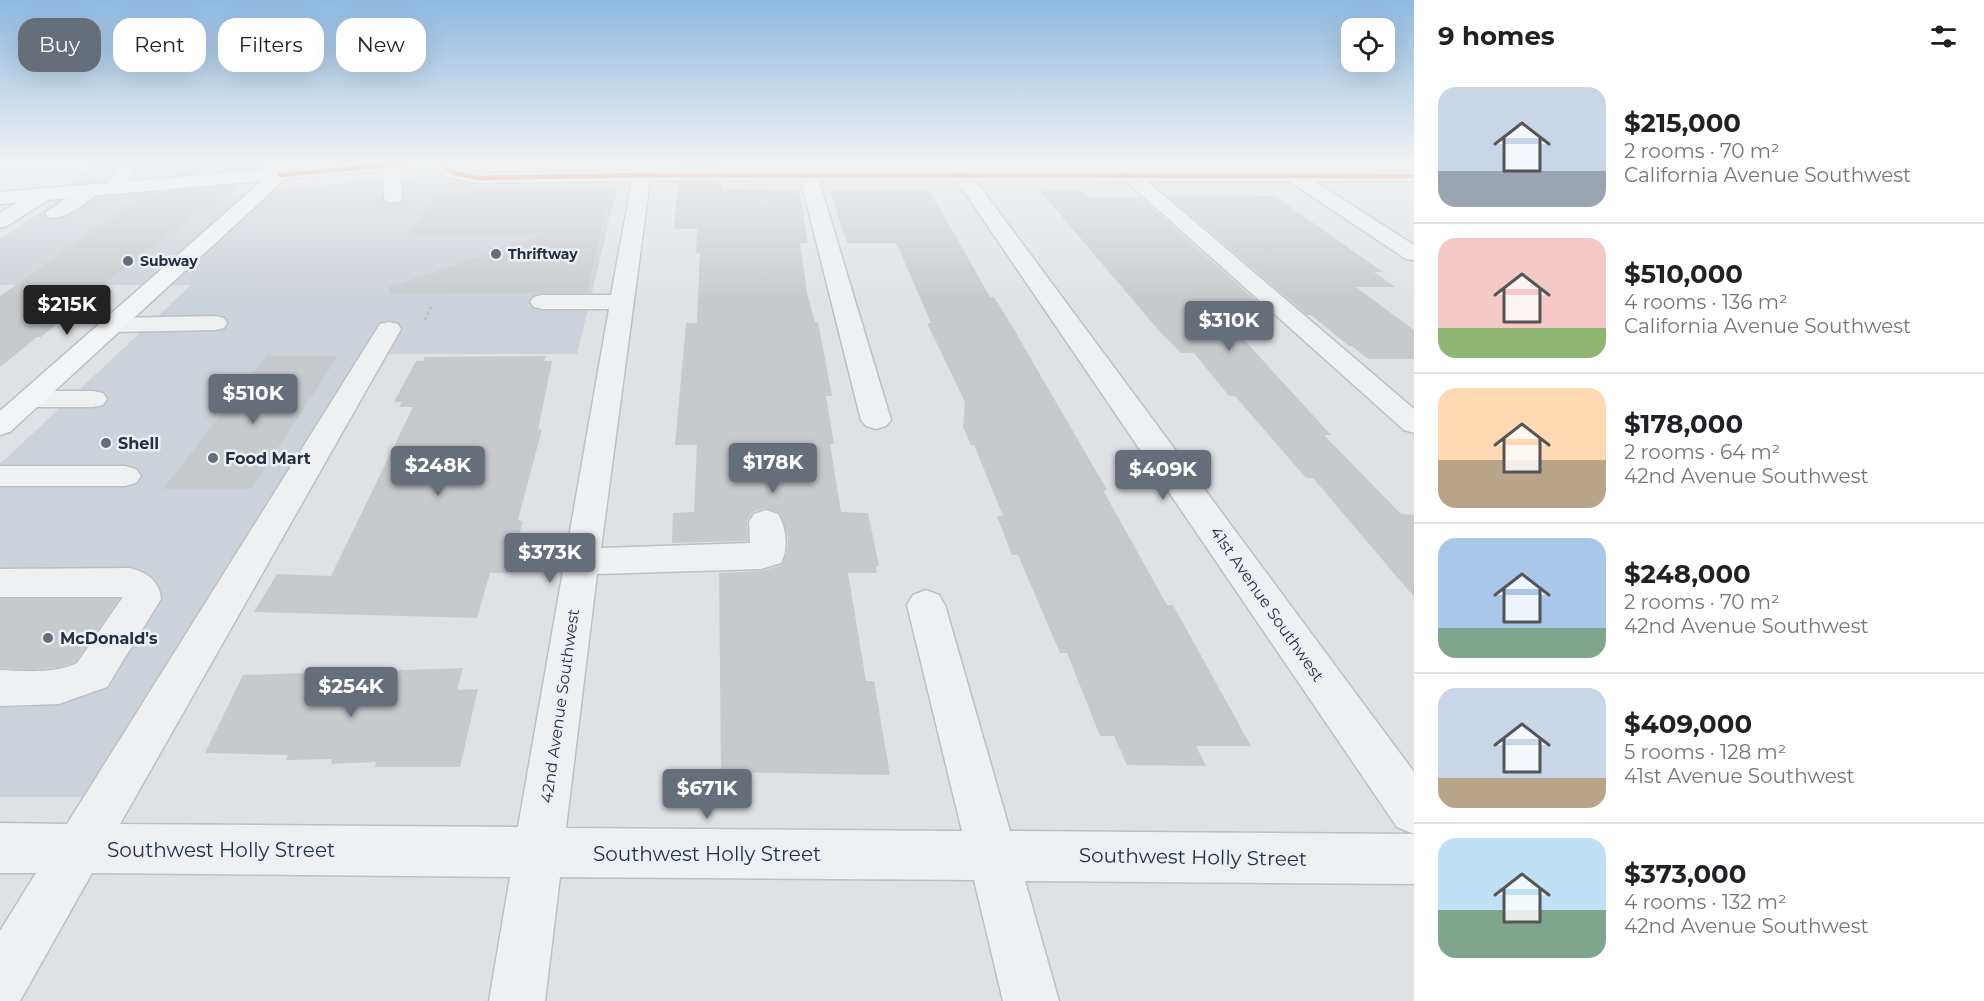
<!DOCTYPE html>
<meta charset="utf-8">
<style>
:root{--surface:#fff;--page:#f6f6f6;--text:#202124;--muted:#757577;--line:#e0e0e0;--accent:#666e79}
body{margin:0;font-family:Montserrat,sans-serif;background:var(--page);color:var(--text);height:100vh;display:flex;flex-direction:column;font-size:22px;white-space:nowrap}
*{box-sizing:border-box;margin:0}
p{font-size:20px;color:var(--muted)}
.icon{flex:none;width:33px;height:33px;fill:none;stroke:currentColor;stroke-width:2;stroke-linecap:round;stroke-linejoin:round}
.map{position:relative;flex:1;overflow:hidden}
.details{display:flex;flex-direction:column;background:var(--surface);width:570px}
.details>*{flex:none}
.hud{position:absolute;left:18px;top:18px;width:570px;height:54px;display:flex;gap:12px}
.controls{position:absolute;left:1341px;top:18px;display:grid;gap:12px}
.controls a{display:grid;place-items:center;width:54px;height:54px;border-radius:12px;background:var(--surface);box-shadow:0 6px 24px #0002;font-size:30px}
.price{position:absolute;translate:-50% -51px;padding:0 14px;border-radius:6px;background:var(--accent);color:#fff;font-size:20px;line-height:39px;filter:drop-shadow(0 2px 3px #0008)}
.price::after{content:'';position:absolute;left:50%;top:36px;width:18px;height:14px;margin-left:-9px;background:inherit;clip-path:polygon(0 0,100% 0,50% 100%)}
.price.on{background:#222;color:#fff}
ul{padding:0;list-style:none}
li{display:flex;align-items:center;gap:18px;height:150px;padding:0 24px}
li+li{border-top:2px solid var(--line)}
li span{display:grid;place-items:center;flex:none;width:168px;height:120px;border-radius:18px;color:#555}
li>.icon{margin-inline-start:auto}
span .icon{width:72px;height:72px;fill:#fffc;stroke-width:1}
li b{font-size:26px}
h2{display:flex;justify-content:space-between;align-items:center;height:72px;padding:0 24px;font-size:26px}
.chip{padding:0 21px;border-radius:18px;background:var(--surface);box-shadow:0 6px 24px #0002;font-size:21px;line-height:54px}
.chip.on{background:var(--accent);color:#fff}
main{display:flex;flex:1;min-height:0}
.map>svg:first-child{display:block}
</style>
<main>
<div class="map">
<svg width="1414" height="1001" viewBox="0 0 1414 1001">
<rect width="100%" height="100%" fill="#dfe2e5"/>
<path fill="#ccd2d9" d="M92 162H268L232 194 438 174 618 185 577 354H374L113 797H0V464L191 285H0V239L53 204Z"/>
<path fill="#c7cacd" d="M189 162H252L243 169 171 176Z
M679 162H722V168H679Z
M678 182 722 183V189L799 190 808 243H800L807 293 815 322H818L832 396H826L834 444H830L841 512 868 513 879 566H876L877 573H848L866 681H874L890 775 721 772 719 573 761 571 782 565 787 552 788 538 780 513 765 508 753 512 747 521 748 541 672 543 673 513 694 512 697 445H675L686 323H697L700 253H696L697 229H674Z
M222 187 212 195H217L123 272H119L41 337H37L0 367V296L146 193Z
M610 187 587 292 390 294 389 287 544 235 409 236 435 195H469L473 188Z
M830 190 930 191 990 297H994L1012 326 1107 490H1103L1167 605H1173L1251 746H1196L1206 766 1127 765 1114 736H1100L1067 653H1060L1018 555H1012L997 516H1003L974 445H971L963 427 965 402 927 323H931L899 249 895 243H847Z
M1040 191H1083L1088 197H1140L1273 316 1220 317 1237 332 1331 435H1324L1401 514 1414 515V597L1313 478H1306L1235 396H1229L1194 353H1181L1161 333Z
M1181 195 1275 196 1383 272H1374L1395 287H1356L1414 330V359H1368L1352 346H1349L1311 315H1307L1168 196Z
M267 356H338L251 489H163Z
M546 356 544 361H552L538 430 542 429 518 520 523 521 508 573H490L477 618 254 612 277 574 331 576 413 407H399L402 402H394L416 361H423L425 357Z
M0 599H119L76 661 58 667 29 669 0 668Z
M463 668 457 690 478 689 460 767H375L376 762 331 764 332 759 286 760 288 755 205 753 243 675Z"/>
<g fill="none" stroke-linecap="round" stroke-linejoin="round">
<g stroke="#bdc0c3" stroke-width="3">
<path id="minor" d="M384 162H398L400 165 402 198 400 202H386L384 198 382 165Z
M432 162C452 162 459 169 478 173L614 172 634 170 635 162H653L652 170H950L945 162H962L968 170H1115L1118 166 1124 165 1135 170 1290 169 1414 171V181H1314L1414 245V260L1406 259 1289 181H1147L1414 409V433L1404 430 1126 181H976L1414 772V834L1397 827 957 181H819L891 420 886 426 876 429 866 426 861 420 801 181 650 180 601 548 750 543 749 522 754 514 766 510 778 514C786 527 789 549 781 563L761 569 597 574 566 828 962 831 907 605 913 595 926 590 939 595 945 605 1010 831 1414 834V884L1025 881 1059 1001H1003L974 880 560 877 545 1001H489L510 877 92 873 20 1001H0V931L36 873H0V823L67 824 380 324 389 322 398 324 401 329 120 824 518 827 609 309H542L534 307 530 302 534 297 542 295H611L632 181 478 183 448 177Z
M125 168 131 169 134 173 119 192H107L104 188C109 180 115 170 125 168Z
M91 184 98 186 100 190 98 194C84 203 65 221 48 217L45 213 84 186Z
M44 188 51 190 53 194 51 198 7 226 0 228V213L37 190Z
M215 316 224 318 227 323 224 328 215 330 113 332 104 330 101 325 104 320 113 318Z
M30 391H93L103 393 107 399 103 405 93 407H30L20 405 16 399 20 393Z
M0 466H125L136 469 141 476 136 483 125 486H0Z
M130 568C147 573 159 580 161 599L107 687 59 704 0 706V670C25 671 54 674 77 663L123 597H0V569Z"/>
</g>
<g stroke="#bbbfc3" stroke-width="3">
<path id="major" d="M361 162H432L424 167 285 179 10 432 0 435V411L262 181 0 204V192L276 169 284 166 291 168Z"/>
</g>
<path stroke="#bdc0c4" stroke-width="3" stroke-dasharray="3 3" stroke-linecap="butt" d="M425 320 431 307"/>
<use href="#minor" fill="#eef0f2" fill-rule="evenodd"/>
<use href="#major" fill="#f3f4f5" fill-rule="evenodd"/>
<g stroke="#ecf0f5" stroke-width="8">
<path id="bus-1" d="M440 162 454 173 478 178 642 175 1414 176
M280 175 422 162"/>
</g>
<use href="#bus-1" stroke="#f26522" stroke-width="4.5"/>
</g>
<linearGradient id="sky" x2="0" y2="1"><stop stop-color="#8fb9e0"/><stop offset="0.54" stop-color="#f1f2f3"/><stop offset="1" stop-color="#f1f2f3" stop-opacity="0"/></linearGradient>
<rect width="1414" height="302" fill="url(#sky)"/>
<g fill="#666e79" stroke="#ecf0f5" stroke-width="2">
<circle cx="496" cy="254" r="6"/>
<circle cx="128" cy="261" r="6"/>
<circle cx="106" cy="443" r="6"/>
<circle cx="213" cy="458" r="6"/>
<circle cx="48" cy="638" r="6"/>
</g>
<g text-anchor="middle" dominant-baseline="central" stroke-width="5" stroke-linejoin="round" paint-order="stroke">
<g font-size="14" font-weight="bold" fill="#25303f" stroke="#ecf0f5" text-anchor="start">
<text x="508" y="254">Thriftway</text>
<text x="140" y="261">Subway</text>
</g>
<g font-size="16" font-weight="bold" fill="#25303f" stroke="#ecf0f5" text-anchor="start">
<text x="118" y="443">Shell</text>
<text x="225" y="458">Food Mart</text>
<text x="60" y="638">McDonald's</text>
</g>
<g font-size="16" fill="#25303f" stroke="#ecf0f5">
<text transform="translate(1267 604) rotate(55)">41st Avenue Southwest</text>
<text transform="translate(560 706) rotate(-82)">42nd Avenue Southwest</text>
</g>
<g font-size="20" fill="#25303f" stroke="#ecf0f5">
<text x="221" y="850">Southwest Holly Street</text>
<text x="707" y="854">Southwest Holly Street</text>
<text transform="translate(1193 857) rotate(1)">Southwest Holly Street</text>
</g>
</g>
</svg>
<div class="controls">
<a><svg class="icon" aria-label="locate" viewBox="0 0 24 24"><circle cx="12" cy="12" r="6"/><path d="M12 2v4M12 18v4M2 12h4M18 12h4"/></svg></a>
</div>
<b class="price on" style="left:67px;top:336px">$215K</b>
<b class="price" style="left:1229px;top:352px">$310K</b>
<b class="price" style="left:253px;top:425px">$510K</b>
<b class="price" style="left:773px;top:494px">$178K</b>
<b class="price" style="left:438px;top:497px">$248K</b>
<b class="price" style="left:1163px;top:501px">$409K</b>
<b class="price" style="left:550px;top:584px">$373K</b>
<b class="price" style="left:351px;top:718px">$254K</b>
<b class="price" style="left:707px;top:820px">$671K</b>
<div class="hud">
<a class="chip on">Buy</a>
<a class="chip">Rent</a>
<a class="chip">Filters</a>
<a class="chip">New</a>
</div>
</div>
<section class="details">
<h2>9 homes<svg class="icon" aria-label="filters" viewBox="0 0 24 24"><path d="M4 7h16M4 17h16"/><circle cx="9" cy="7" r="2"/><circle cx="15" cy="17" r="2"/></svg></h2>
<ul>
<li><span style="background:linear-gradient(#c9d6e8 70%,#9aa5b1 0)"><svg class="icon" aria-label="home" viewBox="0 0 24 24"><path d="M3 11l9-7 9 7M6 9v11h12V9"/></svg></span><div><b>$215,000</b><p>2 rooms · 70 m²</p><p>California Avenue Southwest</p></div></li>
<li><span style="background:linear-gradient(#f6c9c9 75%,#8fb573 0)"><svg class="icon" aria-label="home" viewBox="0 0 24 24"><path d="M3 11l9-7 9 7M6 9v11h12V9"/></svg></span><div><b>$510,000</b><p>4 rooms · 136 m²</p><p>California Avenue Southwest</p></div></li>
<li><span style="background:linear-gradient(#ffd9b3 60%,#b9a48a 0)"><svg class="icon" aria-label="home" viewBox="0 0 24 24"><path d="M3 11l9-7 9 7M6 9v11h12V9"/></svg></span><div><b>$178,000</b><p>2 rooms · 64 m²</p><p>42nd Avenue Southwest</p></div></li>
<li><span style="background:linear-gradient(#a9c7e8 75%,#7fa58c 0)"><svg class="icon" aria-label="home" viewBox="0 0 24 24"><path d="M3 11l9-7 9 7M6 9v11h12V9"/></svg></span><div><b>$248,000</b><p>2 rooms · 70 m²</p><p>42nd Avenue Southwest</p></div></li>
<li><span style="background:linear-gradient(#c9d6e8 75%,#b9a48a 0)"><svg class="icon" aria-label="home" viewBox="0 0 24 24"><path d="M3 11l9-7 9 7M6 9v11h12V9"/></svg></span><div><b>$409,000</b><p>5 rooms · 128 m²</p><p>41st Avenue Southwest</p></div></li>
<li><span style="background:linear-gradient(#bfe0f5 60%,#7fa58c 0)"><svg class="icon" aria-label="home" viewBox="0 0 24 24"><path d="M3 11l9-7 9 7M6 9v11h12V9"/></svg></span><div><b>$373,000</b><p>4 rooms · 132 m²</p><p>42nd Avenue Southwest</p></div></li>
</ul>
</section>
</main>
